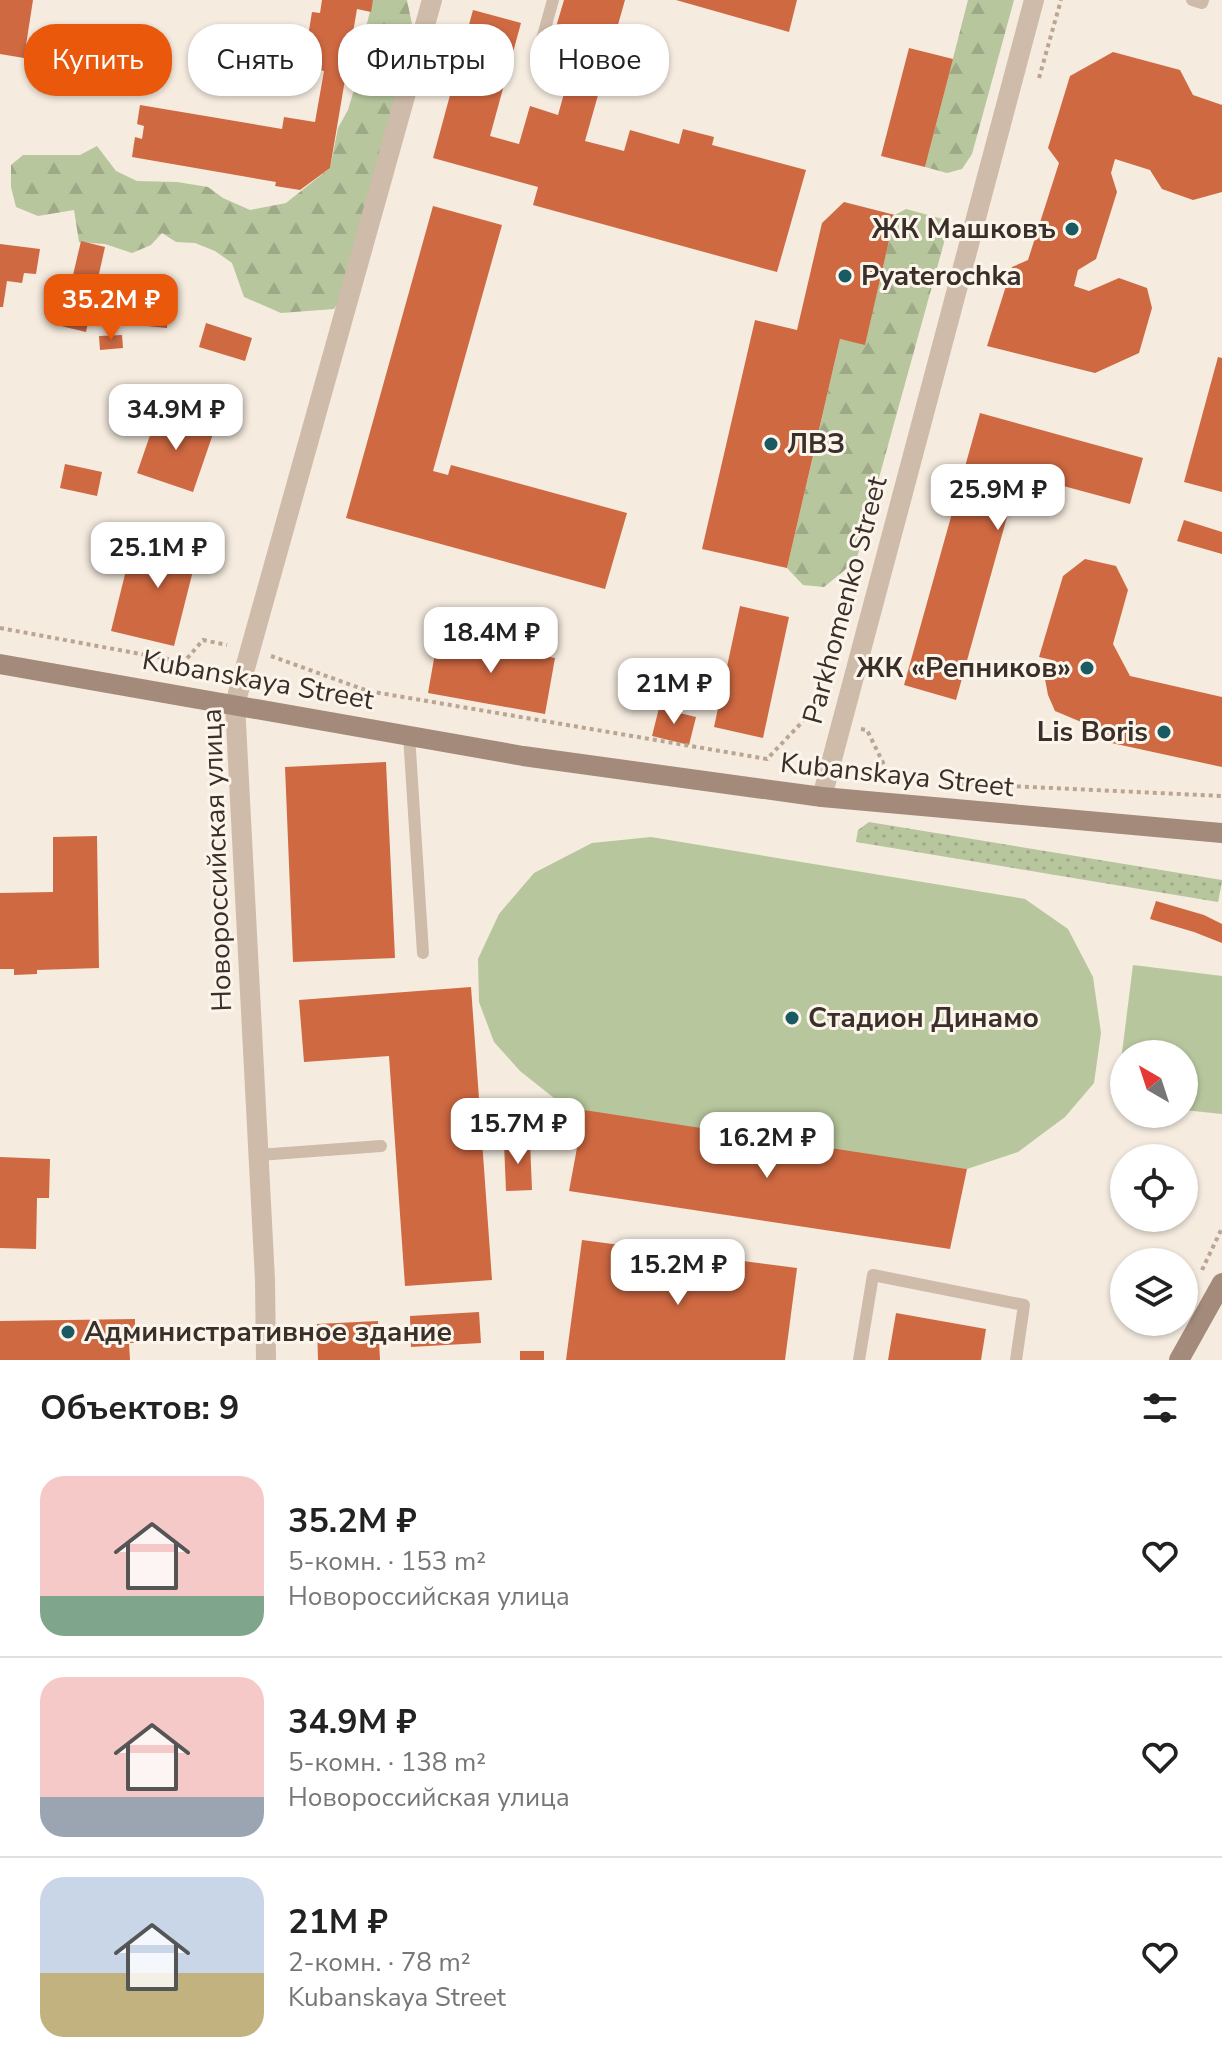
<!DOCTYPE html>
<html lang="ru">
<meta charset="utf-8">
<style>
:root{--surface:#fff;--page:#f6f6f6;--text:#222;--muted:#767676;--line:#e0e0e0;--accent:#ea580c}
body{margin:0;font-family:"Nunito Sans",sans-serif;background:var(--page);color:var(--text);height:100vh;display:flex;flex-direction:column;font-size:30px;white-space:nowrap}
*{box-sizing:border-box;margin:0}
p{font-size:26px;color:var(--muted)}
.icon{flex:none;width:44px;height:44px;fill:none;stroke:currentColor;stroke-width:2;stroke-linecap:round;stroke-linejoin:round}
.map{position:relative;height:1360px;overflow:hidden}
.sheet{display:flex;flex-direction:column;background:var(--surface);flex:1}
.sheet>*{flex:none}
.hud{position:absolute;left:24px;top:24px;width:800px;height:72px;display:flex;gap:16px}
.needle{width:52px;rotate:321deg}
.controls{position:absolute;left:1110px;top:1040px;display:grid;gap:16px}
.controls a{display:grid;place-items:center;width:88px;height:88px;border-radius:50%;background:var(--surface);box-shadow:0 2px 6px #0004;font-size:40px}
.price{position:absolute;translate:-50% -68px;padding:0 18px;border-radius:16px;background:#fff;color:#222;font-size:26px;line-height:52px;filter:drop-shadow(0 2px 4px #0008)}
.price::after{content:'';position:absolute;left:50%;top:48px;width:24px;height:18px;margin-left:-12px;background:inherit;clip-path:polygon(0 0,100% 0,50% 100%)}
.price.selected{background:var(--accent);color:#fff}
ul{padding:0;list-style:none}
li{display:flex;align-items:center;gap:24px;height:200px;padding:0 40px}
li+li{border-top:2px solid var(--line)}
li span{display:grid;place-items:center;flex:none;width:224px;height:160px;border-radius:24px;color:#555}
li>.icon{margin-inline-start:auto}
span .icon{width:96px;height:96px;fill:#fffc;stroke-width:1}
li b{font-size:34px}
h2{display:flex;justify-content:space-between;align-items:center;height:96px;padding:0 40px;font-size:34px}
.pill{padding:0 28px;border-radius:32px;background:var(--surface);box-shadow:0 2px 6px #0004;font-size:28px;line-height:72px}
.pill.selected{background:var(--accent);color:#fff}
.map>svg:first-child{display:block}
</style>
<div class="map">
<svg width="1222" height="1360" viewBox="0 0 1222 1360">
<defs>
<pattern id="grass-dots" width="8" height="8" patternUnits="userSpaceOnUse" patternTransform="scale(2)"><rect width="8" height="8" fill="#b7c69d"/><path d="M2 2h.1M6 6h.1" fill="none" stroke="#9eaa87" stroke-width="1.8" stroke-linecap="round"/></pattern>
<pattern id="forest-firs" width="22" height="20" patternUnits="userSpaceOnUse" patternTransform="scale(2)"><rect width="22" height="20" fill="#b7c69d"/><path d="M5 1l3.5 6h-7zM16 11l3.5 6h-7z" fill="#9eaa87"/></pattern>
</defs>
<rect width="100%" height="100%" fill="#f5ebdf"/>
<path fill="url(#grass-dots)" d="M869 822 1222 880V882L1218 902 856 842 858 830Z"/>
<path fill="url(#forest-firs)" d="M373 0H407L413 29 348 287 334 309 281 313 244 297 232 263 215 251 195 243 176 242 162 233 151 245 132 253 105 244 79 242 74 210 38 216 16 207 11 187V165L23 155H80L97 146 116 171 137 181 177 182 208 187 223 198 250 210 286 203 330 168 338 128 348 110 355 86V53L364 35Z
M968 0H1014L972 154 962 169 947 173 925 167Z
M906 209 950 221 856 561 824 587 803 585 787 568 840 339 865 344 895 215Z"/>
<path fill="#b7c69d" d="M651 837 1025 899 1068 929 1093 977 1101 1033 1094 1083 1065 1117 1018 1152 967 1169 604 1117 554 1098 520 1071 494 1042 479 1002 478 959 499 914 534 873 592 843Z
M1133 965 1222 976V1114L1184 1110V1054H1124V1102L1116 1101Z"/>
<path fill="#cf6942" d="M0 0H33L24 58 0 54Z
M322 0H373L371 12 357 9 330 168 300 190 275 186 276 182 132 157 135 137 142 139 144 126 137 124 140 105 282 129 284 117 315 122 324 71 303 67 312 12 320 13Z
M564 0H625L585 141 624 151 630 130 679 144 683 129 714 137 712 145 806 170 777 272 533 205 538 187 433 158 473 10 521 23 490 136 519 144 530 106 558 115 581 33 556 27Z
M676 0H797L789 32Z
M909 48 953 59 925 167 881 156Z
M1113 52 1180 70 1193 95 1222 105V192L1193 200 1162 189 1150 170 1115 159 1111 173 1117 192 1096 259 1078 270 1074 286 1089 291 1119 278 1147 288 1152 308 1139 353 1095 373 987 346 1012 267 1028 260 1059 163 1048 148 1070 76Z
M844 202 895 215 865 345 840 339 787 568 702 549 755 320 797 330 822 223Z
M433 206 502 225 433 471 448 475 451 465 627 513 605 589 346 518Z
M81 241 105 247 86 332 61 326Z
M0 244 40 249 36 274 24 273 22 283 7 281 3 307H0Z
M148 310 168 311 167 328 147 326Z
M206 323 252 338 245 361 199 347Z
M122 335 123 348 100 350 99 336Z
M1218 357 1222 358V492L1184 482Z
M158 412 214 431 193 492 137 473Z
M980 413 1143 458 1130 504 1019 474 956 700 904 685Z
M65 464 102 472 97 496 60 488Z
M1184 520 1222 532V554L1177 541Z
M172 523 203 531 174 646 111 631 129 558 161 566Z
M1085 559 1116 566 1128 590 1113 644 1130 676 1222 697V767L1084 737 1086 724 1055 711 1048 695 1045 679 1052 660 1039 657 1063 576Z
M740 606 789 617 763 738 714 727Z
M438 636 555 658 545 714 428 693Z
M659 708 696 717 689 745 652 736Z
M386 762 395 958 293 962 285 767Z
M97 836 99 968 37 970V974L14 975V969H0V893L53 892V837Z
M1156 901 1204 915 1222 924V943L1194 932 1150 919Z
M471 987 492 1280 405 1286 389 1056 304 1062 299 1000Z
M584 1110 967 1169 950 1249 569 1191Z
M530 1142 532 1190 506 1191 504 1143Z
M0 1157 50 1159 49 1198H37L36 1249 0 1248Z
M582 1240 797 1268 785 1360H566Z
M479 1312 481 1343 411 1347 410 1316Z
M896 1313 986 1329 981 1360H888Z
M135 1319V1343H129L130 1360H0V1321Z
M378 1321 380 1360H318L317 1324Z
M520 1351H544V1360H520Z"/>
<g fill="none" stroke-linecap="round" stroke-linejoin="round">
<path stroke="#baa593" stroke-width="4" stroke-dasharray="4 4" stroke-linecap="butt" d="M1039 78 1061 0
M0 628 184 662 203 640 227 645
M271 656 368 691 767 759 805 719 821 722
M861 729 867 730 892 781
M945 783 1222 796
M1202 1270 1222 1228"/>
<path stroke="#cebba9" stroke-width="12" d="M1192 0 1202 3 1203 0
M536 61 553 0
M409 735 423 953
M259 1155 381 1146
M859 1360 873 1275 1024 1305 1016 1360"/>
<path stroke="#cebba9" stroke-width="20" d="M266 1360 265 1280 235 704 432 0"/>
<path stroke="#cebba9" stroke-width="20" d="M822 797 1034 0"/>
<path stroke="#a38a7a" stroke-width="20" d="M0 664 523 756 822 797 1222 833
M1179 1360 1222 1283"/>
</g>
<g fill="#1b5a61" stroke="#fcf5ec" stroke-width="3">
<circle cx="1072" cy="229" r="8"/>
<circle cx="845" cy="276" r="8"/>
<circle cx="771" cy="444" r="8"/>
<circle cx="1087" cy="668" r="8"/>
<circle cx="1164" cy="732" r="8"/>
<circle cx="792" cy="1018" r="8"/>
<circle cx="68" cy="1332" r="8"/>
</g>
<g text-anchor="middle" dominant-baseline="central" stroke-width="6" stroke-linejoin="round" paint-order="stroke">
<g font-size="28" font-weight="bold" fill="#3b2f29" stroke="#fcf5ec" text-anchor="start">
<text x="1056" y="229" text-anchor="end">ЖК Машковъ</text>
<text x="861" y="276">Pyaterochka</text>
<text x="787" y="444">ЛВЗ</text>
<text x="1071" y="668" text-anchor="end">ЖК «Репников»</text>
<text x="1148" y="732" text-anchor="end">Lis Boris</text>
<text x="808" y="1018">Стадион Динамо</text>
<text x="84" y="1332">Административное здание</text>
</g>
<g font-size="28" fill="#3b2f29" stroke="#fcf5ec">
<text transform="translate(845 600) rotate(-75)">Parkhomenko Street</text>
<text transform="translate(258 680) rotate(10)">Kubanskaya Street</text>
<text transform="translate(897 775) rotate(6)">Kubanskaya Street</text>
<text transform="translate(217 860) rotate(-92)">Новороссийская улица</text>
</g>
</g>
</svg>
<div class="controls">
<a><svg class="needle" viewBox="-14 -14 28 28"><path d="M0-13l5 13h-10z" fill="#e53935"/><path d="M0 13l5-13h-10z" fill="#767676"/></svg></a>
<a><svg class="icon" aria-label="locate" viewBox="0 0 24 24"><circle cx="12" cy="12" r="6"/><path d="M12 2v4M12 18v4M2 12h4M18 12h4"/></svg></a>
<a><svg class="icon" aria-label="layers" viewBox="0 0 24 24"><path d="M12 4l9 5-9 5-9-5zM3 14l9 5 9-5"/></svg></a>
</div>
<b class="price selected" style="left:111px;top:342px">35.2M ₽</b>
<b class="price" style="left:176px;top:452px">34.9M ₽</b>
<b class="price" style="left:998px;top:532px">25.9M ₽</b>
<b class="price" style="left:158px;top:590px">25.1M ₽</b>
<b class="price" style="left:491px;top:675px">18.4M ₽</b>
<b class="price" style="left:674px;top:726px">21M ₽</b>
<b class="price" style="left:518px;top:1166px">15.7M ₽</b>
<b class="price" style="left:767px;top:1180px">16.2M ₽</b>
<b class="price" style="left:678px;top:1307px">15.2M ₽</b>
<div class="hud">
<a class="pill selected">Купить</a>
<a class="pill">Снять</a>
<a class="pill">Фильтры</a>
<a class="pill">Новое</a>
</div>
</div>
<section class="sheet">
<h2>Объектов: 9<svg class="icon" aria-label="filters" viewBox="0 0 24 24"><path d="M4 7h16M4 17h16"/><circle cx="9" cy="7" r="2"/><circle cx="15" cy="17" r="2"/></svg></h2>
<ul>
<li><span style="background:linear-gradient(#f6c9c9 75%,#7fa58c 0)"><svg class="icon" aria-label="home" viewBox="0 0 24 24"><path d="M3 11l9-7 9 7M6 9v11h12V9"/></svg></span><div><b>35.2M ₽</b><p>5-комн. · 153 m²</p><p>Новороссийская улица</p></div><svg class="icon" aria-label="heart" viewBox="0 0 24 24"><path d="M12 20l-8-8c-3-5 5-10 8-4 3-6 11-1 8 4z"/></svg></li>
<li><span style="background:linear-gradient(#f6c9c9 75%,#9aa5b1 0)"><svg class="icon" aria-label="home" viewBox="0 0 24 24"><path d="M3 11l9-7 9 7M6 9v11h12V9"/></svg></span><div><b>34.9M ₽</b><p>5-комн. · 138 m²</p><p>Новороссийская улица</p></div><svg class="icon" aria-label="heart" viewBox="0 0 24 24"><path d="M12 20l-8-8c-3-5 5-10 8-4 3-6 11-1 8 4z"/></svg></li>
<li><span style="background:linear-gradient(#c9d6e8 60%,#c2b280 0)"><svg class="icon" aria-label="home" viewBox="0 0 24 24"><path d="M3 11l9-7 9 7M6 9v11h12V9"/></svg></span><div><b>21M ₽</b><p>2-комн. · 78 m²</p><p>Kubanskaya Street</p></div><svg class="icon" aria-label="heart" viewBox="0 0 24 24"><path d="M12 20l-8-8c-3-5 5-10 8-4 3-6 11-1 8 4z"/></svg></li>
</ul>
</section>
